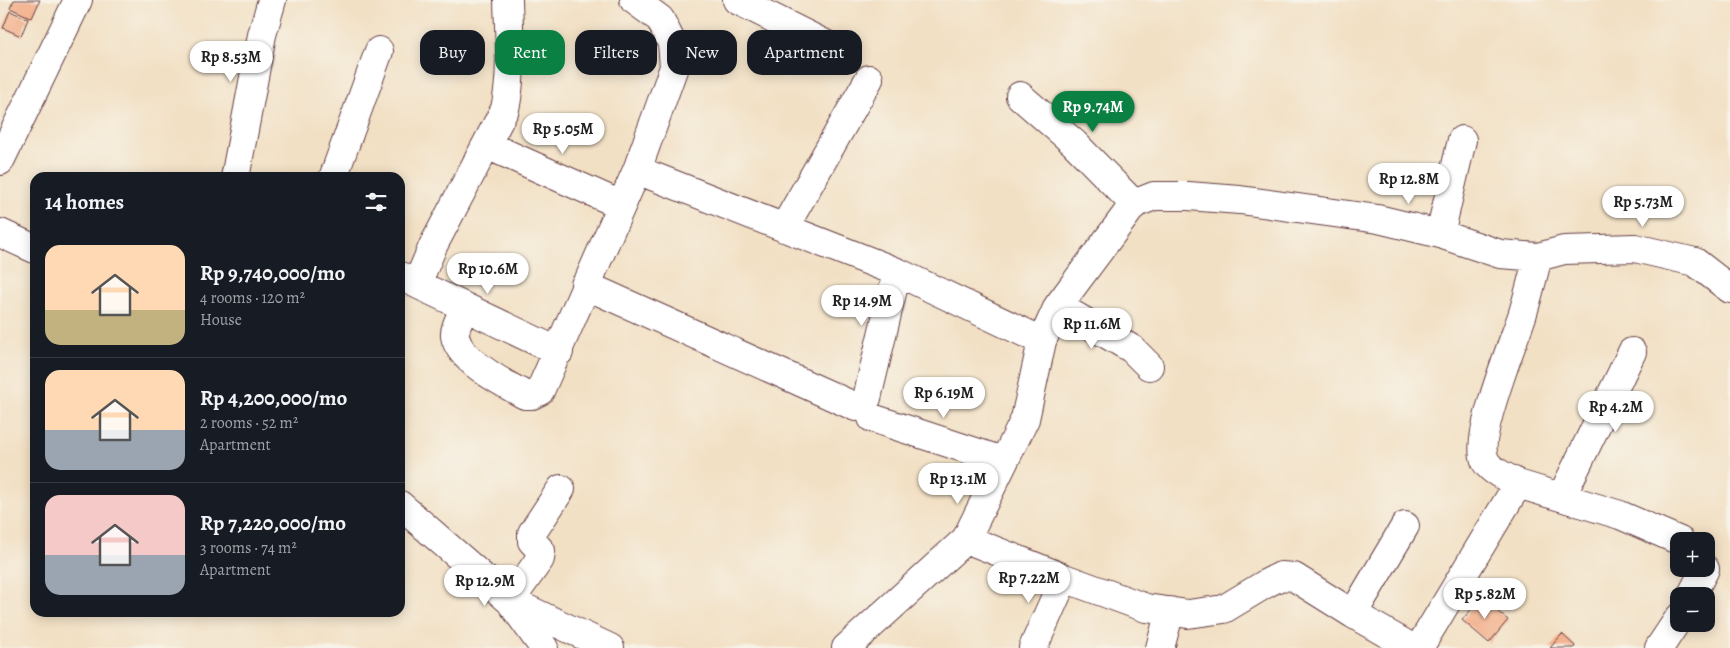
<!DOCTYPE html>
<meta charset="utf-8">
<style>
:root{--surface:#171b24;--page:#242831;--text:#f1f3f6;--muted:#9ea1a6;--line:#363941;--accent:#0b8043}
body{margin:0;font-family:Alegreya,serif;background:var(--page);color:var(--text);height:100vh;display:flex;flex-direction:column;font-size:19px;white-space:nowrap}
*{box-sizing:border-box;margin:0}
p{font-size:16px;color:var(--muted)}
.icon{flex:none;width:28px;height:28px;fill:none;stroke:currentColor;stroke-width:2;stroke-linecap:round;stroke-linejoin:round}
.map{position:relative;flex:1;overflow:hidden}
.panel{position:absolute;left:30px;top:172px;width:375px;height:445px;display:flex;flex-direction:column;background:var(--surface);border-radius:15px;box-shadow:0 2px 12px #0003}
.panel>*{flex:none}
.hud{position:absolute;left:420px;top:30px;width:475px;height:45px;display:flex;gap:10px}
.buttons{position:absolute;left:1670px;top:532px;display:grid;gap:10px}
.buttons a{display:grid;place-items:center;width:45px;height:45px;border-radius:10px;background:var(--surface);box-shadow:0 2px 12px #0003;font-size:25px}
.price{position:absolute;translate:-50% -42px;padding:0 11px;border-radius:18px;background:#fff;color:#222;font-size:16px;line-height:32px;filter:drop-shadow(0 1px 2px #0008)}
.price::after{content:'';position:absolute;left:50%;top:30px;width:15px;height:11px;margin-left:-8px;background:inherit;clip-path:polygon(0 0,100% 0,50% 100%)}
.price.selected{background:var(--accent);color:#fff}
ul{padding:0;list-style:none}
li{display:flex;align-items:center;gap:15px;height:125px;padding:0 15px}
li+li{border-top:1px solid var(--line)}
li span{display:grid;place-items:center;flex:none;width:140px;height:100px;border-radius:15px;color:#555}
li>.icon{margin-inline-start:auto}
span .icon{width:60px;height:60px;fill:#fffc;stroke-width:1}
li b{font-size:21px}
h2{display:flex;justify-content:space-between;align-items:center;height:60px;padding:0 15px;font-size:21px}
.pill{padding:0 18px;border-radius:15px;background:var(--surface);box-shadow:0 2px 12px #0003;font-size:18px;line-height:45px}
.pill.selected{background:var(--accent);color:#fff}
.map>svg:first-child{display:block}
</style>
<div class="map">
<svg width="1730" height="648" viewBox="0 0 1730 648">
<rect width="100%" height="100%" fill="#f7f3e8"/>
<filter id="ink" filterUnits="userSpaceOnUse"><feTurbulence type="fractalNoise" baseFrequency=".02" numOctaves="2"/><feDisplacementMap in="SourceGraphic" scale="10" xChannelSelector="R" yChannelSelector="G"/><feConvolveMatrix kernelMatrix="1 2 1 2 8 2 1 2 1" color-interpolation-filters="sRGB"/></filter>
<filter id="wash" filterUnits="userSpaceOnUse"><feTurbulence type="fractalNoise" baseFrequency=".0096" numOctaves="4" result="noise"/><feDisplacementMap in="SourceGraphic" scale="20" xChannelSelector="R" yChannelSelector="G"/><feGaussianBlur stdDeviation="1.12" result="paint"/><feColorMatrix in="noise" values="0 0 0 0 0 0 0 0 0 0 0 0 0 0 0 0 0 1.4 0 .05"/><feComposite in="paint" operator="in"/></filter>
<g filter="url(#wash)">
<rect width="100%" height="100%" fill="#f2e0c4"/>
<g id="blocks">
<path fill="#f2a780" d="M14 0H40L32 18 10 8Z
M10 11 28 19 21 36 3 28Z
M1481 598 1508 620 1489 643 1462 620Z
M1562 634 1575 646 1574 648H1550Z"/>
</g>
</g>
<g filter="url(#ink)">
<use href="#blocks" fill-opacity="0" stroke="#633c42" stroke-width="1"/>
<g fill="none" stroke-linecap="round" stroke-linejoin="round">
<g stroke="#633c42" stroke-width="30">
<path id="minor" d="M737 0 825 44
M1020 96 1074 143 1134 204
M487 145 621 205
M0 161 78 0
M637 170 897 272 1042 341
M235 178 262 35 272 0
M333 178 379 51
M784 228 869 79
M0 233 35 249
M1440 234 1500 254 1538 257 1564 250 1635 248 1695 262 1730 289
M400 276 559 352
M417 284 433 246 505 109C513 73 509 37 508 0
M585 285 856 407 862 405 867 398 897 272
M1058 306 1132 349 1149 366
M465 307C462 315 454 327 455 336 459 361 505 384 525 395H532L540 391 637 170 674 67 672 43 660 19 634 0
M872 418 1003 461
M1518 484C1508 477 1490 472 1485 460 1474 438 1513 343 1522 316 1528 297 1533 276 1538 257
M1562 496 1632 352
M400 505 510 601 610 648
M966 539 1064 578 1146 608 1188 614 1224 609 1267 583 1281 576 1294 577 1353 614 1412 648
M1691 596 1705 569
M1353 614 1405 526
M544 648 510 601 540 559 541 551 532 541V533L561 489
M846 648 966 539 1025 419 1042 341 1058 306 1134 204 1154 196H1188L1240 200 1378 219 1440 234 1462 140
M1033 648 1064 578
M1160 648 1170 611
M1419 648 1518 484 1620 515 1680 541
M1659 648 1679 618"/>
</g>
<use href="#minor" stroke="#fff" stroke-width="28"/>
</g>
</g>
</svg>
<div class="buttons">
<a>+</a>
<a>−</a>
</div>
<b class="price" style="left:231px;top:83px">Rp 8.53M</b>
<b class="price selected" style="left:1093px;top:133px">Rp 9.74M</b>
<b class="price" style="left:563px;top:155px">Rp 5.05M</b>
<b class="price" style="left:1409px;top:205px">Rp 12.8M</b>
<b class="price" style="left:1643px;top:228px">Rp 5.73M</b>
<b class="price" style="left:488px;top:295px">Rp 10.6M</b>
<b class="price" style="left:862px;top:327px">Rp 14.9M</b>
<b class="price" style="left:1092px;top:350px">Rp 11.6M</b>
<b class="price" style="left:944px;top:419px">Rp 6.19M</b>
<b class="price" style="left:1616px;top:433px">Rp 4.2M</b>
<b class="price" style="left:958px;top:505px">Rp 13.1M</b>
<b class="price" style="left:1029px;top:604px">Rp 7.22M</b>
<b class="price" style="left:485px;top:607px">Rp 12.9M</b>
<b class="price" style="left:1485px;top:620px">Rp 5.82M</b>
<div class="hud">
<a class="pill">Buy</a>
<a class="pill selected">Rent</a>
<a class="pill">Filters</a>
<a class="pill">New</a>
<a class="pill">Apartment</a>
</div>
<section class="panel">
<h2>14 homes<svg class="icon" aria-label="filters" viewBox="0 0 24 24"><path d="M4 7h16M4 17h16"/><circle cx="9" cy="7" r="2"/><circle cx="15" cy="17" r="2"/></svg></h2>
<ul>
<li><span style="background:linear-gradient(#ffd9b3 65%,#c2b280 0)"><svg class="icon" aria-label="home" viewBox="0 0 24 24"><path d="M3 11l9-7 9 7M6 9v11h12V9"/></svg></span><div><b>Rp 9,740,000/mo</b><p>4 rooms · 120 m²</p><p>House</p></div></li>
<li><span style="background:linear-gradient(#ffd9b3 60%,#9aa5b1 0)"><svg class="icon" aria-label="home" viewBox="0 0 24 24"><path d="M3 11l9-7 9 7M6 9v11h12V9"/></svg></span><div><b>Rp 4,200,000/mo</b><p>2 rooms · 52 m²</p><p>Apartment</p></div></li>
<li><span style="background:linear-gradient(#f6c9c9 60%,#9aa5b1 0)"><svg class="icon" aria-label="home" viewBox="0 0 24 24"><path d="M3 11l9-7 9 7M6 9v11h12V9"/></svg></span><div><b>Rp 7,220,000/mo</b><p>3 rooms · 74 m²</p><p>Apartment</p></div></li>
</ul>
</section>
</div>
